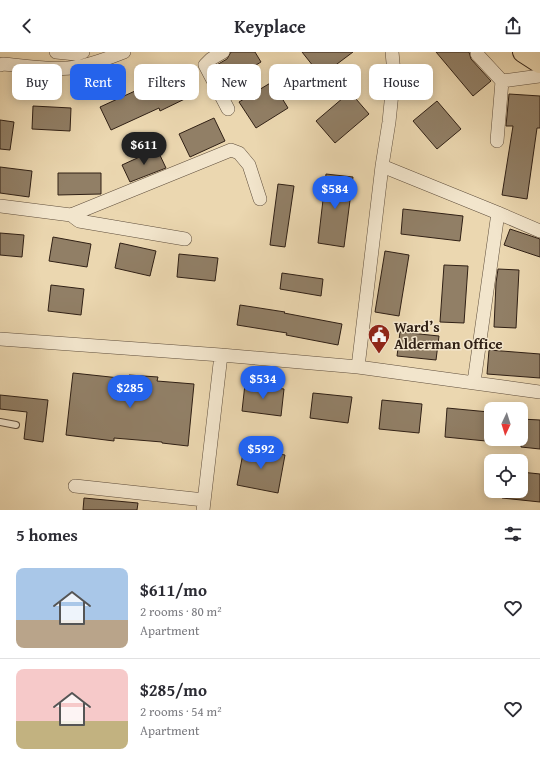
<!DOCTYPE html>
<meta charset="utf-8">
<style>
:root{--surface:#fff;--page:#f7f7f7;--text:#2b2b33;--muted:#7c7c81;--line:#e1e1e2;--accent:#2563eb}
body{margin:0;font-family:"Gentium Book Plus",serif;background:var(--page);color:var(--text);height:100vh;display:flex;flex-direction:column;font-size:15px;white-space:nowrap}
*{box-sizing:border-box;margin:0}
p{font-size:13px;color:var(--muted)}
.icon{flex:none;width:22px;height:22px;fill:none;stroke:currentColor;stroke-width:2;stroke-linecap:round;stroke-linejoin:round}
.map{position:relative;height:458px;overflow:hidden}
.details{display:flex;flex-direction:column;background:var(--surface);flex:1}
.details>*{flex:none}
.guide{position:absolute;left:12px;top:12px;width:516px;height:36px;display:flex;gap:8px}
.needle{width:26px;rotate:184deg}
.fabs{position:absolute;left:484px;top:350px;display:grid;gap:8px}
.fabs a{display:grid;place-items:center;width:44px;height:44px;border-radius:8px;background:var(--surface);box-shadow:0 2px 10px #0003;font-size:20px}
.price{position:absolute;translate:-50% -34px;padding:0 9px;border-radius:14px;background:var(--accent);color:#fff;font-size:13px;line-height:26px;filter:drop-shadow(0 1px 2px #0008)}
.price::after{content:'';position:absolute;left:50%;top:24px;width:12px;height:9px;margin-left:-6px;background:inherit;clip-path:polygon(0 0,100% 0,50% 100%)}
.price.selected{background:#222;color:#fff}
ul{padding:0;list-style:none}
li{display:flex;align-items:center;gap:12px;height:100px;padding:0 16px}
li+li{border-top:1px solid var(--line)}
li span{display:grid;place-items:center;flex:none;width:112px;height:80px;border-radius:8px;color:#555}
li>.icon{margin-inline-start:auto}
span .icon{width:48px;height:48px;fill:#fffc;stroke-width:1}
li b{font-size:17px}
h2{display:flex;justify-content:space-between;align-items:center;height:48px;padding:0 16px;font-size:17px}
.chip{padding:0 14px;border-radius:8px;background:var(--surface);box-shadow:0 2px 10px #0003;font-size:14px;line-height:36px}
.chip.selected{background:var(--accent);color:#fff}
header{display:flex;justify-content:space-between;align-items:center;height:52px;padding:0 16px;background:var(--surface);font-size:18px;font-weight:800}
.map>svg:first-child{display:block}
</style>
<header><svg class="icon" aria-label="back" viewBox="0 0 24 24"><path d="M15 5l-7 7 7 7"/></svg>Keyplace<svg class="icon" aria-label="share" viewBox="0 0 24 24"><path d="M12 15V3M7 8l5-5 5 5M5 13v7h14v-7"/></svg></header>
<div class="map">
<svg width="540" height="458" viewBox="0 0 540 458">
<rect width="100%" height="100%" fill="#ebd7b0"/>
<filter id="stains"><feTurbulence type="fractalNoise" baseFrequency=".005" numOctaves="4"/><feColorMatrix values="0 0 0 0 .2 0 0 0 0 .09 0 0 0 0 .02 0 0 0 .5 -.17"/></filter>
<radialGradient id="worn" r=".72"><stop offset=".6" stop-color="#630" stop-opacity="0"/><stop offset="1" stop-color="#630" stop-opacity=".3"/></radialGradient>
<path fill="#917f66" stroke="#302015" d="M231 0H255L261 10 226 31 215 14 227 7Z
M302 0H353L321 24Z
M436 0H469L471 7 491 29 473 44Z
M184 19 195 42 160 59 159 56 111 78 100 55 135 39 136 42Z
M272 30 288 56 256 76 239 50Z
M350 40 369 62 335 91 316 69Z
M509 42 540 44V76H537L527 147 502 143 513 74H506Z
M437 49 461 77 437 97 413 69Z
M33 54 71 56 70 79 32 77Z
M214 66 225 89 190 105 179 82Z
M0 68 14 70 10 98 0 97Z
M157 97 166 116 130 130 122 113Z
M0 115 32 119 29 145 0 141Z
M58 121H101V142L58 143Z
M326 122 353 125 344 195 318 191Z
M278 132 294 134 285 195 270 193Z
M403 157 463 164 460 189 401 182Z
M510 177 540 187V205L504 193Z
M0 181 24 183 22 205 0 203Z
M53 185 91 192 87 215 49 209Z
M120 191 156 199 150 224 115 216Z
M385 199 409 203 399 264 375 260Z
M179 202 218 206 215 229 177 225Z
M444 213 468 214 464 271 440 270Z
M498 217 519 218 516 276 494 275 496 231Z
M282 221 323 227 321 244 280 237Z
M51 233 84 237 81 263 48 259Z
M240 253 285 260 284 261 342 272 338 293 286 283 287 281 237 273Z
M400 280 439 284 436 308 397 304Z
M489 298 540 302V326L487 322Z
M73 321 129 327V323L158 325 157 329 194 332 188 394 162 391V390L114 386V389L66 383Z
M245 332 284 337 281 364 242 359Z
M313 341 352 345 348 371 310 366Z
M0 343 48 348 43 390 24 387 27 360 0 357Z
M382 348 422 352 419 381 379 377Z
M447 356 489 360 486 389 445 385Z
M521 367 540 368V397L521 395Z
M244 396 285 403 278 441 237 433Z
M521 420 540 422V450L502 446V439H521Z
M84 446 138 451 137 458H83Z"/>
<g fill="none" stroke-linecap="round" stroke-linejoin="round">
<g stroke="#5f4e3c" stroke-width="8">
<path id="service" d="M0 370 16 373"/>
</g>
<g stroke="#5f4e3c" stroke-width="14">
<path id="minor" d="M56 0 76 2 83 0
M223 0 211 7 205 13 228 57
M477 2 502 29 540 24
M0 13 3 12C25 14 55 19 77 15 93 12 109 6 124 0
M497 89 502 29
M382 114 498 161 540 179
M0 154 71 163 231 98 239 101 249 113 260 147
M71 163 79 169 185 187
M0 287 221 303 358 315 540 340
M358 315 382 114 389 70 394 21 392 0
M474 330 498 161
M75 434 204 448
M203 458 221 303"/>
</g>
<g stroke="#302015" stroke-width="22">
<path id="primary" d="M523 0 540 11"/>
</g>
<use href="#service" stroke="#f2e5cc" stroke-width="6"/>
<use href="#minor" stroke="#f2e5cc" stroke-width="13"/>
<use href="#primary" stroke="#ebd7b0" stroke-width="20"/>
</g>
<defs>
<g id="civic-pin" transform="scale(1.15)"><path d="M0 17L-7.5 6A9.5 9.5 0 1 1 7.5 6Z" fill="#8f2418" stroke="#f2e5cc"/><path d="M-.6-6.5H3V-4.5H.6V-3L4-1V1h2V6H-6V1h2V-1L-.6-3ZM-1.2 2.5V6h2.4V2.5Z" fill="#fff"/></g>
</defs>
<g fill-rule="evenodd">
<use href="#civic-pin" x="379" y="283"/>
</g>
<g text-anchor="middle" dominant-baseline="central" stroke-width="3" stroke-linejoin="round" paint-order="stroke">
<g font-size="15" font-weight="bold" fill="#302015" stroke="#f2e5cc" text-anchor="start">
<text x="394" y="274">Ward’s<tspan x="394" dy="17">Alderman Office</tspan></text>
</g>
</g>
<rect width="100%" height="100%" filter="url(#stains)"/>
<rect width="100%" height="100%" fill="url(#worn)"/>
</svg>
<div class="fabs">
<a><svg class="needle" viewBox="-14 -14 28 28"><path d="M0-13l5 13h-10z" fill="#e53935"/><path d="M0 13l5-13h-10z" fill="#7c7c81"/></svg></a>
<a><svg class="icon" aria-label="locate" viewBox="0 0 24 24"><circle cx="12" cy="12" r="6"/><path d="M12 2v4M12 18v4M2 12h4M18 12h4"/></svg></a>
</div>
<b class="price selected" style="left:144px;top:114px">$611</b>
<b class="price" style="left:335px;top:158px">$584</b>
<b class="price" style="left:263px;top:348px">$534</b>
<b class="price" style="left:130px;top:357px">$285</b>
<b class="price" style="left:261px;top:418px">$592</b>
<div class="guide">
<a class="chip">Buy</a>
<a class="chip selected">Rent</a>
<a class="chip">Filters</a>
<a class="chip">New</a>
<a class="chip">Apartment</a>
<a class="chip">House</a>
</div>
</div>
<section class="details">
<h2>5 homes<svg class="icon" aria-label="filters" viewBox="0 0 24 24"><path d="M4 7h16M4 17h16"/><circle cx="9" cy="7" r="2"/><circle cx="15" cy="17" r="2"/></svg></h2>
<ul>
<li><span style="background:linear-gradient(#a9c7e8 65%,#b9a48a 0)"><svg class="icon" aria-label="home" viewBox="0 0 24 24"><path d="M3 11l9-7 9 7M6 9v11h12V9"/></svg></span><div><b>$611/mo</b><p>2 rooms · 80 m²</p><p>Apartment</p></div><svg class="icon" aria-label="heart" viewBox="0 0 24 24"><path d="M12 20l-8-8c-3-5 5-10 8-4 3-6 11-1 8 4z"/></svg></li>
<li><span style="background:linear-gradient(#f6c9c9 65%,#c2b280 0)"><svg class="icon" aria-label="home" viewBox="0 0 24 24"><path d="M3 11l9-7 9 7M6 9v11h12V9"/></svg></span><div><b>$285/mo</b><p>2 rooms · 54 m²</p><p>Apartment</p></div><svg class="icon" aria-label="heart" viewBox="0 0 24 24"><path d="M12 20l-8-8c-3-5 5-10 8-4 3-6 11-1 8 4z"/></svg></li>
</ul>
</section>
